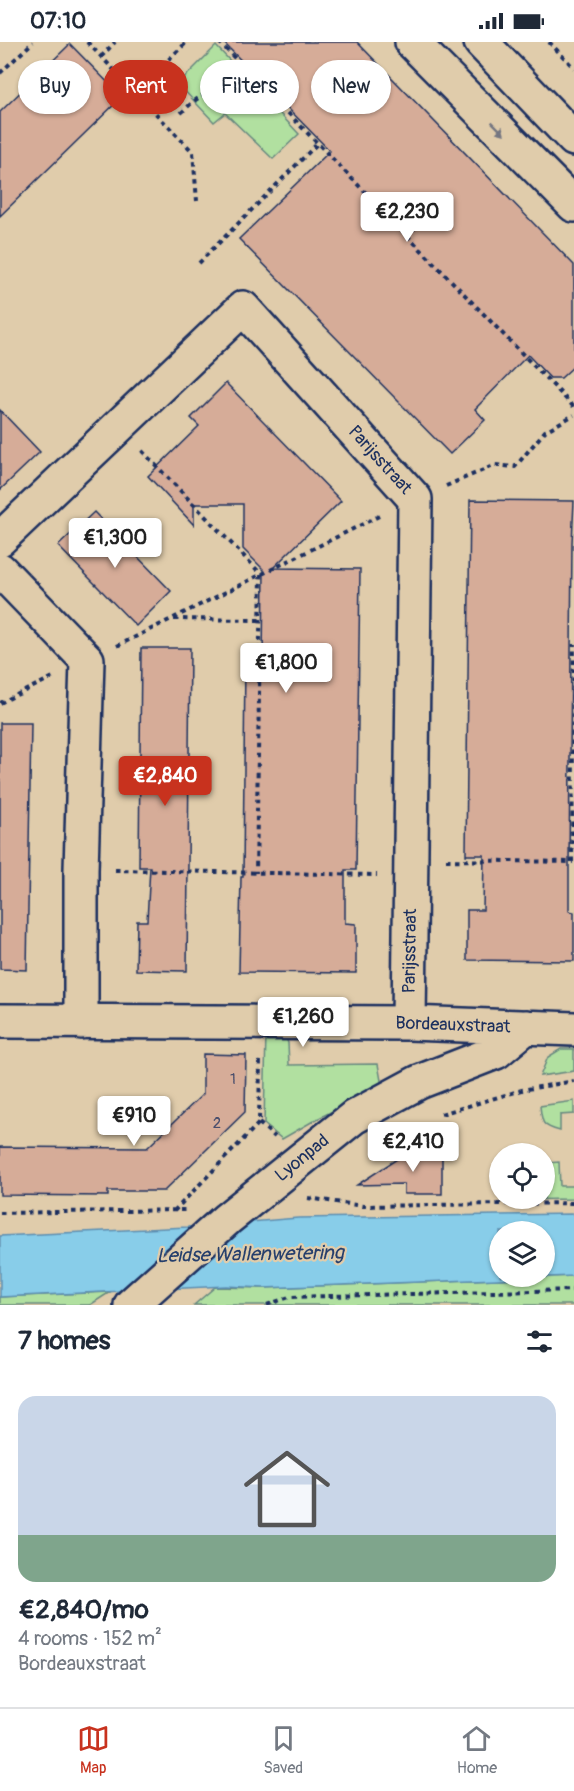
<!DOCTYPE html>
<meta charset="utf-8">
<style>
:root{--surface:#fff;--page:#f2f2f3;--text:#1f2937;--muted:#747a83;--line:#e0e1e3;--accent:#c8321e}
body{margin:0;font-family:Pangolin,sans-serif;background:var(--page);color:var(--text);height:100vh;display:flex;flex-direction:column;font-size:22px;white-space:nowrap}
*{box-sizing:border-box;margin:0}
p{font-size:20px;color:var(--muted)}
.icon{flex:none;width:33px;height:33px;fill:none;stroke:currentColor;stroke-width:2;stroke-linecap:round;stroke-linejoin:round}
.map{position:relative;height:1263px;overflow:hidden}
.details{display:flex;flex-direction:column;background:var(--surface);flex:1}
.details>*{flex:none}
.hud{position:absolute;left:18px;top:18px;width:538px;height:54px;display:flex;gap:12px}
.buttons{position:absolute;left:489px;top:1101px;display:grid;gap:12px}
.buttons a{display:grid;place-items:center;width:66px;height:66px;border-radius:50%;background:var(--surface);box-shadow:0 2px 4px #0004;font-size:30px}
.price{position:absolute;translate:-50% -51px;padding:0 14px;border-radius:6px;background:#fff;color:#222;font-size:20px;line-height:39px;filter:drop-shadow(0 2px 3px #0008)}
.price::after{content:'';position:absolute;left:50%;top:36px;width:18px;height:14px;margin-left:-9px;background:inherit;clip-path:polygon(0 0,100% 0,50% 100%)}
.price.selected{background:var(--accent);color:#fff}
ul{padding:0;list-style:none}
li{display:grid;align-content:center;gap:12px;height:318px;padding:0 18px}
li span{display:grid;place-items:center;height:186px;border-radius:18px;color:#555}
li>.icon{margin-inline-start:auto}
span .icon{width:108px;height:108px;fill:#fffc;stroke-width:1}
li b{font-size:26px}
h2{display:flex;justify-content:space-between;align-items:center;height:72px;padding:0 18px;font-size:26px}
.pill{padding:0 21px;border-radius:27px;background:var(--surface);box-shadow:0 2px 4px #0004;font-size:21px;line-height:54px}
.pill.selected{background:var(--accent);color:#fff}
.status{display:flex;justify-content:space-between;align-items:center;height:42px;padding:0 30px;background:var(--surface);direction:ltr}
.status svg{height:16px;fill:currentColor}
.tab-bar{display:flex;justify-content:space-around;align-items:center;height:84px;border-top:2px solid var(--line);background:var(--surface);font-size:16px;color:var(--muted)}
.tab-bar a{display:grid;justify-items:center;gap:3px}
.tab-bar .selected{color:var(--accent)}
.map>svg:first-child{display:block}
</style>
<div class="status"><b>07:10</b><svg viewBox="0 0 49 12"><path d="M0 12V9h3v3zM5 12V6h3v6zM10 12V3h3v9zM15 12V0h3v12zM26 1h20v11H26zM47 4h2v5h-2z"/></svg></div>
<div class="map">
<svg width="574" height="1263" viewBox="0 0 574 1263">
<rect width="100%" height="100%" fill="#e0ccab"/>
<filter id="ink" filterUnits="userSpaceOnUse"><feTurbulence type="fractalNoise" baseFrequency=".0167" numOctaves="2"/><feDisplacementMap in="SourceGraphic" scale="12" xChannelSelector="R" yChannelSelector="G"/><feConvolveMatrix kernelMatrix="1 2 1 2 8 2 1 2 1" color-interpolation-filters="sRGB"/></filter>
<g filter="url(#ink)">
<path fill="#b1e0a0" stroke="#66887f" stroke-width="1.5" d="M216 4 299 92 273 117 225 71 214 80 178 42Z
M266 990H283L288 1001 289 1023 378 1022 382 1044 315 1078 282 1097 264 1082Z
M561 1007H574V1029L540 1034 548 1015Z
M574 1059V1072L560 1073V1089C542 1084 542 1082 540 1064Z
M559 1120 560 1144H574V1157L506 1158V1156H544L547 1121Z
M574 1234V1263H194L215 1245 263 1246Z
M110 1250 90 1263H0V1255Z"/>
<path fill="#88cde9" stroke="#5c8eb1" stroke-width="1.5" fill-rule="evenodd" d="M574 1172V1234L263 1246 226 1244 0 1255V1194L188 1185 298 1176ZM500 1190H544V1234H500Z"/>
<path fill="#d6ac98" stroke="#1b2f5e" stroke-width="1.5" d="M223 0H357L574 223V324L561 336H550L528 313 475 367 485 378 450 412 239 197 330 109Z
M70 2 122 55 0 174V70Z
M226 341 341 459 273 526 360 527 356 828H345V881L356 882V931L239 930 241 835H243L245 618 263 619 264 528 243 507V462H194V483L148 434 199 384 191 376Z
M0 368 40 410 0 448Z
M470 458 574 459 572 501 569 825V869L574 870V919L467 918V868H483L484 813H466Z
M94 470 171 549 136 584 58 504Z
M141 606H190L187 929 136 928 137 879H147L150 825H139Z
M0 681H31L27 928 0 927Z
M203 1012 246 1013 245 1070 164 1149H108V1154L0 1153V1105L147 1106 203 1052Z
M421 1109H442V1152H404V1142L357 1143 400 1115Z"/>
<g fill="none" stroke-linecap="round" stroke-linejoin="round">
<g stroke="#1b2f5e" stroke-width="38">
<path id="minor" d="M412 0 574 163
M481 0 574 97
M0 497 243 266 415 457 409 981
M0 528 87 618 81 828V980
M0 979 409 981 574 987
M131 1263 227 1177 354 1075 419 1040 496 1010 526 985"/>
</g>
<path stroke="#1b2f5e" stroke-width="4" stroke-dasharray="4.5 4.5" stroke-linecap="butt" d="M87 0 193 110 197 159
M219 0 574 365
M549 0 574 26
M101 15 115 0
M0 31 33 0
M149 36 187 0
M181 71 194 59 243 26
M406 194 452 151
M199 221 317 102
M142 409 261 532 256 831
M446 444 495 423 515 425 545 389 574 373
M174 577 260 578
M117 604 381 473
M0 661 53 635
M446 818 573 820
M572 820 574 602
M115 828 377 833
M441 1072 522 1048 574 1039
M259 1081 275 1095
M308 1156 363 1164 574 1161
M174 1169 259 1081 260 1016
M0 1171 185 1168
M267 1263 289 1255 574 1248"/>
<use href="#minor" stroke="#e0ccab" stroke-width="33"/>
</g>
<defs><path id="oneway-solid" d="M-6-.8H1V-3.2L6.5 0L1 3.2V.8H-6Z" transform="scale(1.5)"/></defs>
<use fill="#747681" href="#oneway-solid" transform="translate(498 86) rotate(45)"/>
</g>
<g text-anchor="middle" dominant-baseline="central" stroke-width="4.5" stroke-linejoin="round" paint-order="stroke">
<g font-size="15" fill="#4a4e6c">
<text x="233" y="1037">1</text>
<text x="217" y="1081">2</text>
</g>
<g font-size="18" fill="#1b2f5e" stroke="#e0ccab">
<text transform="translate(380 418) rotate(48)">Parijsstraat</text>
<text transform="translate(410 909) rotate(-89)">Parijsstraat</text>
<text transform="translate(453 983) rotate(2)">Bordeauxstraat</text>
<text transform="translate(302 1116) rotate(-39)">Lyonpad</text>
</g>
<g font-size="20" font-style="italic" fill="#263f6c" stroke="#e0ccab">
<text transform="translate(250 1212) rotate(-1)">Leidse Wallenwetering</text>
</g>
</g>
</svg>
<div class="buttons">
<a><svg class="icon" aria-label="locate" viewBox="0 0 24 24"><circle cx="12" cy="12" r="6"/><path d="M12 2v4M12 18v4M2 12h4M18 12h4"/></svg></a>
<a><svg class="icon" aria-label="layers" viewBox="0 0 24 24"><path d="M12 4l9 5-9 5-9-5zM3 14l9 5 9-5"/></svg></a>
</div>
<b class="price" style="left:407px;top:201px">€2,230</b>
<b class="price" style="left:115px;top:527px">€1,300</b>
<b class="price" style="left:286px;top:652px">€1,800</b>
<b class="price selected" style="left:165px;top:765px">€2,840</b>
<b class="price" style="left:303px;top:1006px">€1,260</b>
<b class="price" style="left:134px;top:1105px">€910</b>
<b class="price" style="left:413px;top:1131px">€2,410</b>
<div class="hud">
<a class="pill">Buy</a>
<a class="pill selected">Rent</a>
<a class="pill">Filters</a>
<a class="pill">New</a>
</div>
</div>
<section class="details">
<h2>7 homes<svg class="icon" aria-label="filters" viewBox="0 0 24 24"><path d="M4 7h16M4 17h16"/><circle cx="9" cy="7" r="2"/><circle cx="15" cy="17" r="2"/></svg></h2>
<ul>
<li><span style="background:linear-gradient(#c9d6e8 75%,#7fa58c 0)"><svg class="icon" aria-label="home" viewBox="0 0 24 24"><path d="M3 11l9-7 9 7M6 9v11h12V9"/></svg></span><div><b>€2,840/mo</b><p>4 rooms · 152 m²</p><p>Bordeauxstraat</p></div></li>
</ul>
</section>
<nav class="tab-bar">
<a class="selected"><svg class="icon" aria-label="map" viewBox="0 0 24 24"><path d="M3 6l6-2 6 2 6-2v14l-6 2-6-2-6 2zM9 4v14M15 6v14"/></svg>Map</a>
<a><svg class="icon" aria-label="saved" viewBox="0 0 24 24"><path d="M7 4h10v16l-5-4-5 4z"/></svg>Saved</a>
<a><svg class="icon" aria-label="home" viewBox="0 0 24 24"><path d="M3 11l9-7 9 7M6 9v11h12V9"/></svg>Home</a>
</nav>
